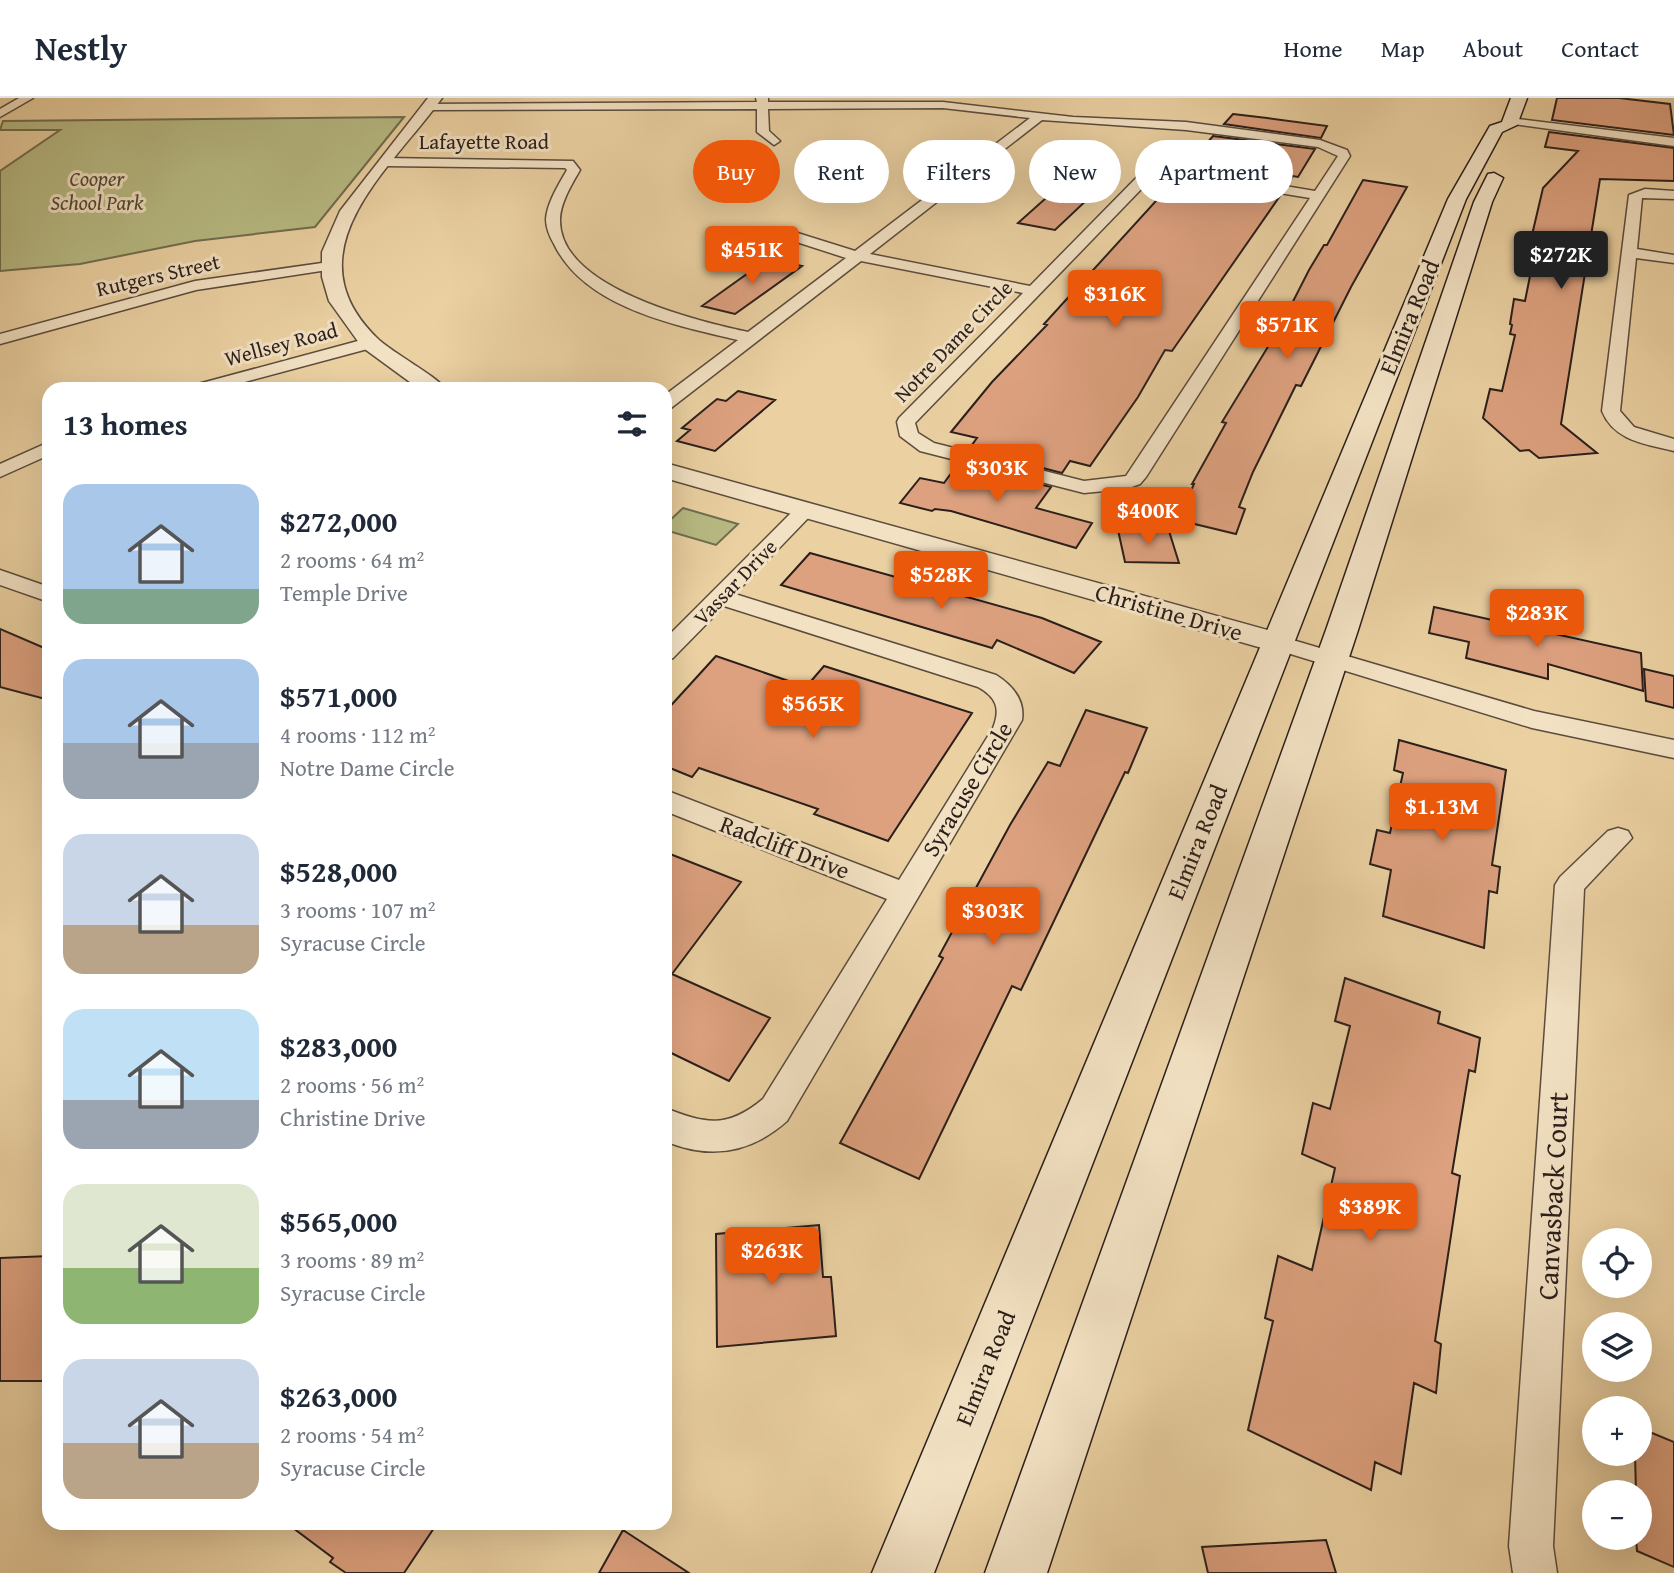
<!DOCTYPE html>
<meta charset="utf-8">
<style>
:root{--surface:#fff;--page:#f2f2f3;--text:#1f2937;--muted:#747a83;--line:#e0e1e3;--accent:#ea580c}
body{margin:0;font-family:"Gentium Book Plus",serif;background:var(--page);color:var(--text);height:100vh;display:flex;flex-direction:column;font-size:26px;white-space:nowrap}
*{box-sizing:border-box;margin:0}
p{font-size:23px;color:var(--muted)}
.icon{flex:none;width:38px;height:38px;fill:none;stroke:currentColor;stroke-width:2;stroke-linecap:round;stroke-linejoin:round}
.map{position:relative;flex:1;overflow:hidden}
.sheet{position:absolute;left:42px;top:284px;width:630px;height:1148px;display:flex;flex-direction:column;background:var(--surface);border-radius:21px;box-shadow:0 7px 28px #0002}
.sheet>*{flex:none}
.guide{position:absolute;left:693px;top:42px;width:665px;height:63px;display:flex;gap:14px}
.fabs{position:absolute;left:1582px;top:1130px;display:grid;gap:14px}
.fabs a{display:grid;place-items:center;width:70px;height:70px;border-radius:50%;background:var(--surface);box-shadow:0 7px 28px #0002;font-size:35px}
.price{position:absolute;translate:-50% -60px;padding:0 16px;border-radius:7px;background:var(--accent);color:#fff;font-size:23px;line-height:46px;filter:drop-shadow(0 2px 4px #0008)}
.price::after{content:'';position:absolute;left:50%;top:42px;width:21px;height:16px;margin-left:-10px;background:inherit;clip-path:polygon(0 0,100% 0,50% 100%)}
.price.current{background:#222;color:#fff}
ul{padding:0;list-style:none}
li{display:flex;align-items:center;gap:21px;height:175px;padding:0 21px}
li span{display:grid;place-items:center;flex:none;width:196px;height:140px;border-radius:21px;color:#555}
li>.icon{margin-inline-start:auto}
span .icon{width:84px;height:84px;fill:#fffc;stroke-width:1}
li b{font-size:30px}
h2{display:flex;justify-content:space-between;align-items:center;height:84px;padding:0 21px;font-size:30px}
.pill{padding:0 24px;border-radius:32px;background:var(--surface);box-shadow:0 7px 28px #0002;font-size:24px;line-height:63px}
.pill.current{background:var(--accent);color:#fff}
header{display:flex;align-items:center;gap:42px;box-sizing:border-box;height:98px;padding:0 35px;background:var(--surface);border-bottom:2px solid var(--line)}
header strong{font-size:33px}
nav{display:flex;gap:38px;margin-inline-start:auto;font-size:24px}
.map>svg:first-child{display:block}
</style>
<header>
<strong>Nestly</strong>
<nav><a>Home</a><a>Map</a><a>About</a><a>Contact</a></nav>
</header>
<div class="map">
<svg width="1674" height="1475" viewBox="0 0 1674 1475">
<rect width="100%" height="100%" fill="#ebd1a2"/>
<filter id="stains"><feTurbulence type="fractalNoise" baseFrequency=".00286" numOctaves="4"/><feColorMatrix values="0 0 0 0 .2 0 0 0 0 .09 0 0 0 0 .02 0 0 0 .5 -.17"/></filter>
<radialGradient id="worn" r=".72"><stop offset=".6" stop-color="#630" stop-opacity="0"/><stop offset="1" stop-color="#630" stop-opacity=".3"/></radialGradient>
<path fill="#b8bb84" stroke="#726d50" stroke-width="2" d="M404 19 315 129 195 143 80 166 0 173V73L60 32H0L3 23Z
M683 410 738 426 716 447 665 432V427Z"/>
<path fill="#dda17f" stroke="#2b1f1b" stroke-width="2" d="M1557 0H1619L1670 6 1674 37 1552 22Z
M1233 16 1267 20 1327 28 1321 40 1224 26Z
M1549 34 1674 50V83L1600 81 1561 326 1597 355 1539 360 1529 352 1520 353 1483 320 1490 291 1502 293 1515 237 1510 236 1512 227 1510 226 1514 201 1525 203 1538 138 1532 137 1543 90 1578 53 1545 49Z
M1213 38 1315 51 1298 79 1293 78 1288 86 1186 69Z
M1074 75 1109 81 1055 132 1018 125Z
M1175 82 1280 98 1172 253 1165 252 1138 299 1090 368 1070 363 1062 375 969 351 977 340 951 334 992 284 1047 227 1044 226Z
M1363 82 1407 89 1351 189 1301 288 1296 287 1253 374 1239 409 1245 411 1236 436 1178 422 1194 386H1192L1226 325 1222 324 1280 229 1309 172 1324 147H1327Z
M768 161 802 168 735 216 702 208Z
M738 293 775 302 715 353 677 343 690 332 682 330 717 301 726 303Z
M958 366 1051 389 1036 410 1092 425 1076 450 951 413 935 411 932 413 900 405 920 380 944 385Z
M1118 432 1169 433 1179 465 1125 464Z
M810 455 1042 520 1101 544 1074 575 997 542 992 550 781 487Z
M1434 509 1641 555 1643 593 1548 566V581L1466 560 1469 544 1429 535Z
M0 531 49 552V602L0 589Z
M716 558 806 589 824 568 972 615 888 743 814 716 818 711 699 670 692 679 665 668V614Z
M1644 571 1674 578V610L1646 603Z
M1086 612 1147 630 1128 675 1125 674 1021 892 1012 888 919 1081 840 1045 943 860 939 858 1010 727 1048 664 1060 668Z
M1399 642 1506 672 1492 767 1500 769 1497 795 1489 793 1484 850 1383 818 1391 772 1370 766 1377 732 1390 735 1403 675 1394 672Z
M665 754 741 784 672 876 770 920 729 983 665 952Z
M1345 880 1440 914 1438 925 1480 940 1475 974 1469 972 1452 1075 1460 1078 1435 1243 1441 1246 1436 1295 1414 1285 1401 1376 1375 1364 1371 1392 1248 1332 1273 1223 1265 1220 1278 1158 1312 1172 1335 1070 1302 1056 1313 1005 1330 1011 1350 928 1335 923Z
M819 1127 823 1179H831L836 1238 717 1249 716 1136Z
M49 1158V1283H0V1160Z
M1640 1330 1674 1344V1469L1637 1453 1636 1440H1640V1395H1636L1635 1356H1640Z
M285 1424H438L404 1475H346L330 1464 333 1460Z
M623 1432 689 1475H599Z
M1326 1442 1336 1475H1208L1202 1449Z"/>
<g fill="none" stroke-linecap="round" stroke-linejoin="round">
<g stroke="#5b4c3d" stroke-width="3">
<path id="minor" d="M19 0H33L0 19V11Z
M756 0H768V4H943L1073 19 1186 24 1320 42 1347 52 1350 58 1146 379 1140 386 1126 391 1084 395 920 353 900 338 897 324 899 320 1023 195 861 163 671 310 665 311V297L738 242C675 227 585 210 554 146 550 139 546 130 546 121 547 105 559 86 567 72L565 70 386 68 380 64 386 60 573 63 580 72C572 86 560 105 560 122 559 190 697 223 748 234L846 160 778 138V132H788L855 153 1030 20 943 10 768 11 769 33 780 43 774 47 757 34V11L429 12 423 9 429 6 757 4ZM1042 22 1186 32 1318 49 1338 58 1315 93 1181 71 1142 74 1030 188 870 156ZM1181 79 1310 100 1126 378 1084 383 934 345 918 335 915 325 1151 81Z
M1510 20 1674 40V48L1506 25 1504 23Z
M1645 91 1674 93V101L1642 100 1637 151 1674 157V165L1636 160 1620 313 1634 329 1674 341V353C1646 346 1614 343 1602 313L1629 97Z
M329 164 336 168 334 171 196 192 0 246V236L195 183Z
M369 240 377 245 375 249 222 290H195L198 286Z
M49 344V357L0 379V366Z
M805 406 815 412 812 416 735 496 996 577C1012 587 1025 602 1022 622L787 1023C751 1055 710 1062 665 1043V1010C706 1026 727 1031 763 1001L887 801 665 713V692L899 782 993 630C1001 610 996 599 978 589L724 508 673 560 665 563V541L798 408Z
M0 472 49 489V504L0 487Z
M1279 538 1534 613 1674 642V660L1532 630 1271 550 1267 545 1271 540Z
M1618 730 1628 733 1632 740 1584 791 1553 1448 1557 1475H1513L1509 1448 1555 787 1560 779 1608 733Z"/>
</g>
<g stroke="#5b4c3d" stroke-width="3">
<path id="tertiary" d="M428 0H442C390 72 288 153 377 240 391 254 438 279 444 290H418L362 249 329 203 322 179V154L340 113Z
M665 365 1289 538 1294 545 1289 552 1279 554 1269 552 665 380Z"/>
</g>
<g stroke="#2b1f1b" stroke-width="3">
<path id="secondary" d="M1511 0H1527L1517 27 1502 34 1466 101 934 1475H872L1448 101 1490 28 1502 24Z
M1494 75 1503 80 1492 104 1358 532 1047 1475H985L1326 532 1474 104 1488 76Z"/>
</g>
<use href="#minor" fill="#f2e1c3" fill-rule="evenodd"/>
<use href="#tertiary" fill="#f2e1c3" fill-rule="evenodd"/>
<use href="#secondary" fill="#f2e1c3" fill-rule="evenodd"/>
</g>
<g text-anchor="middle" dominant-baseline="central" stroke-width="6" stroke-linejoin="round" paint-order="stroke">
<g font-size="21" fill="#2b1f1b" stroke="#f2e1c3">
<text x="484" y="43">Lafayette Road</text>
<text transform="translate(158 177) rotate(-13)">Rutgers Street</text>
<text transform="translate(953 243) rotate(-46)">Notre Dame Circle</text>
<text transform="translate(281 246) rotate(-15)">Wellsey Road</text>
<text transform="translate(735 484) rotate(-46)">Vassar Drive</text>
</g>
<g font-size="21" font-style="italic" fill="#4e4635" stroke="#f2e1c3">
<text x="97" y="80">Cooper<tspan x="97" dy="24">School Park</tspan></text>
</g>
<g font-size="24" fill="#2b1f1b" stroke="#f2e1c3">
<text transform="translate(1409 219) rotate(-68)">Elmira Road</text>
<text transform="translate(1169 514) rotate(16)">Christine Drive</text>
<text transform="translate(967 691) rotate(-59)">Syracuse Circle</text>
<text transform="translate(1197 744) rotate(-68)">Elmira Road</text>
<text transform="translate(785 749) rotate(21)">Radcliff Drive</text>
<text transform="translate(985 1270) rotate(-68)">Elmira Road</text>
</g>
<g font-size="28" fill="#2b1f1b" stroke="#f2e1c3">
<text transform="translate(1552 1098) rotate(-87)">Canvasback Court</text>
</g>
</g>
<rect width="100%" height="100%" filter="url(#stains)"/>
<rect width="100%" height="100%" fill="url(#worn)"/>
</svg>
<div class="fabs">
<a><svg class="icon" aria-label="locate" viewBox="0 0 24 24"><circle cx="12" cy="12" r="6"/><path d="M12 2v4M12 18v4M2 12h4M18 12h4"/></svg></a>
<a><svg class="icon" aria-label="layers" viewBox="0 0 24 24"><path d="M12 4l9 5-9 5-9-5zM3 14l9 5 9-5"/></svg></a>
<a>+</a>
<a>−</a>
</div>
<b class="price" style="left:752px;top:188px">$451K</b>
<b class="price current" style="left:1561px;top:193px">$272K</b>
<b class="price" style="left:1115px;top:232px">$316K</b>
<b class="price" style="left:1287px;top:263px">$571K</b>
<b class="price" style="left:997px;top:406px">$303K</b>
<b class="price" style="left:1148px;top:449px">$400K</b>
<b class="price" style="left:941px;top:513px">$528K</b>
<b class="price" style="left:1537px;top:551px">$283K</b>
<b class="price" style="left:813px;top:642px">$565K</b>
<b class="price" style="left:1442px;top:745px">$1.13M</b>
<b class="price" style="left:993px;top:849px">$303K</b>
<b class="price" style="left:1370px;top:1145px">$389K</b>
<b class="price" style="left:772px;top:1189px">$263K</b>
<div class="guide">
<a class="pill current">Buy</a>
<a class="pill">Rent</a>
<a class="pill">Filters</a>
<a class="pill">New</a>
<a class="pill">Apartment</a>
</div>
<section class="sheet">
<h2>13 homes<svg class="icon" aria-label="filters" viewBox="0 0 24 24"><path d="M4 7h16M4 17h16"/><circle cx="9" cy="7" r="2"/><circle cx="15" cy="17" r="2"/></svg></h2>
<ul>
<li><span style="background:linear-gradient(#a9c7e8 75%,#7fa58c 0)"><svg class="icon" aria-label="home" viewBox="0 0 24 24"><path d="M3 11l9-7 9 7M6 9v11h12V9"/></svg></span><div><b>$272,000</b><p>2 rooms · 64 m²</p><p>Temple Drive</p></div></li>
<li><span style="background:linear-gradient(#a9c7e8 60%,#9aa5b1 0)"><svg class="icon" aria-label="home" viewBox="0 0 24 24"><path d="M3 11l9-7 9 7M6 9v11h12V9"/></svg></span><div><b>$571,000</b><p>4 rooms · 112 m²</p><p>Notre Dame Circle</p></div></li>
<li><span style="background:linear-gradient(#c9d6e8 65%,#b9a48a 0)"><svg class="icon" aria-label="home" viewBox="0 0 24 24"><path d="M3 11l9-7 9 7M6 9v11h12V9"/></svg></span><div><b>$528,000</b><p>3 rooms · 107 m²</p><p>Syracuse Circle</p></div></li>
<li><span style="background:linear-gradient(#bfe0f5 65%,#9aa5b1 0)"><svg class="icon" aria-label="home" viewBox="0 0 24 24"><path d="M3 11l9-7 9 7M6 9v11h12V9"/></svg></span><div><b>$283,000</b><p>2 rooms · 56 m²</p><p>Christine Drive</p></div></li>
<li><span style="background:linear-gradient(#dfe7d0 60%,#8fb573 0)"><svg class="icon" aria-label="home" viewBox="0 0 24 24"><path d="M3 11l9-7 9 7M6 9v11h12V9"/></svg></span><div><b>$565,000</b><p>3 rooms · 89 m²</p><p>Syracuse Circle</p></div></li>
<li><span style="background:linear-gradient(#c9d6e8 60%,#b9a48a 0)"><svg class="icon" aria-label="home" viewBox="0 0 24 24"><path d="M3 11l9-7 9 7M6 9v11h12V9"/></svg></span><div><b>$263,000</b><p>2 rooms · 54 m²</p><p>Syracuse Circle</p></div></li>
</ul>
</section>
</div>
